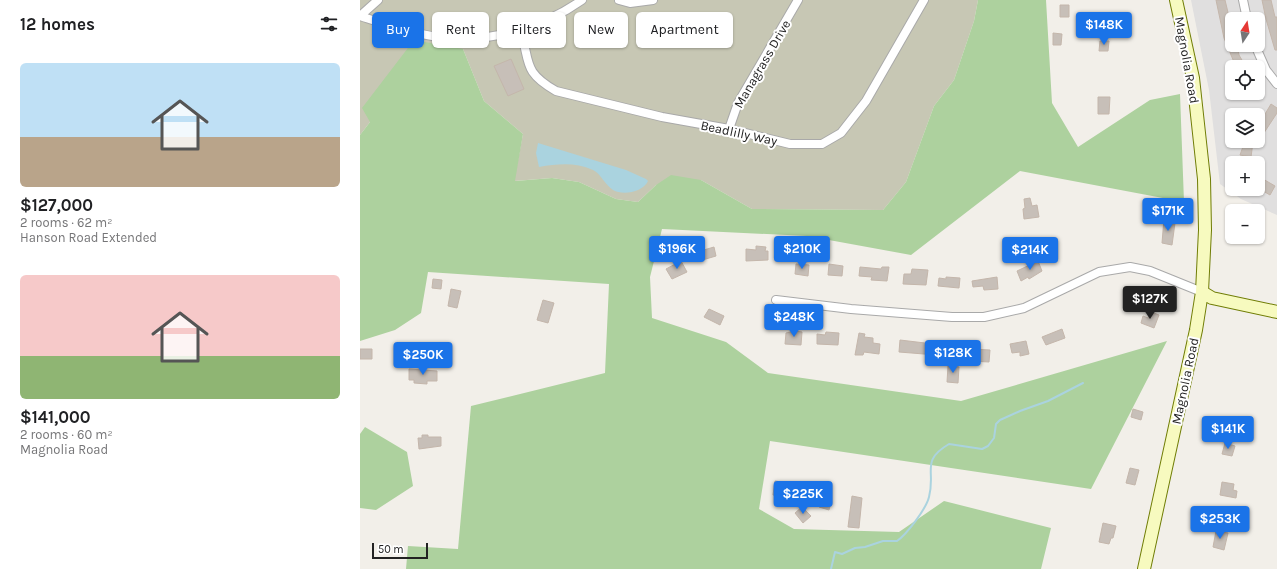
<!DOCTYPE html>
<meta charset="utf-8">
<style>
:root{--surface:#fff;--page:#f2f2f2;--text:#202124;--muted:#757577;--accent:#1a73e8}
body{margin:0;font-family:Karla,sans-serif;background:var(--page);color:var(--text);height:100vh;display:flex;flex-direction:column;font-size:15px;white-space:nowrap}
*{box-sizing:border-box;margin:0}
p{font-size:13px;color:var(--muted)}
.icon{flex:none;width:22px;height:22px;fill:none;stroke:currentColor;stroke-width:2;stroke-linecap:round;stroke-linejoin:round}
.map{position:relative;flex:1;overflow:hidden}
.details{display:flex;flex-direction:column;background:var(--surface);width:360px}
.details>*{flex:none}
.banner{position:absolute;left:12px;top:12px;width:380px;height:36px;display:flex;gap:8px}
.needle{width:26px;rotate:12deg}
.tools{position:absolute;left:865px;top:12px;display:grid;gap:8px}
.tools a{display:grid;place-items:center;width:40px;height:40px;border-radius:6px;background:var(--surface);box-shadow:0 1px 3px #0004;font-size:20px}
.scale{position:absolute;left:12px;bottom:10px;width:56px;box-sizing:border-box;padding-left:4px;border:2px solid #222;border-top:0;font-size:11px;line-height:14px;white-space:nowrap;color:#222;-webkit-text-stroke:3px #fff;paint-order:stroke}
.price{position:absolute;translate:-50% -34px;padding:0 9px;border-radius:4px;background:var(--accent);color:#fff;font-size:13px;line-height:26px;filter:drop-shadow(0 1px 2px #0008)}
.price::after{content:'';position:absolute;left:50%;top:24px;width:12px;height:9px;margin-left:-6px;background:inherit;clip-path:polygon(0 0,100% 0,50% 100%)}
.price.on{background:#222;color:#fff}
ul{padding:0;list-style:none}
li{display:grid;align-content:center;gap:8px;height:212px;padding:0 20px}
li span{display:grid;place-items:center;height:124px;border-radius:6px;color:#555}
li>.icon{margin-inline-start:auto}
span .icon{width:72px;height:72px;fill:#fffc;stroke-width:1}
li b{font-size:17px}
h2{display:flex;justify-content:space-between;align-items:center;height:48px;padding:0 20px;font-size:17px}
.pill{padding:0 14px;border-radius:6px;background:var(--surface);box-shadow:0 1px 3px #0004;font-size:14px;line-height:36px}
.pill.on{background:var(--accent);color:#fff}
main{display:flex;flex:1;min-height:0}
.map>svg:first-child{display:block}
</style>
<main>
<section class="details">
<h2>12 homes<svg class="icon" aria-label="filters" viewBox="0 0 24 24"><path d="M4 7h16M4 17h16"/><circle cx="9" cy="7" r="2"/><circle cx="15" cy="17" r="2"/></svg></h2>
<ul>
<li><span style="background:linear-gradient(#bfe0f5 60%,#b9a48a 0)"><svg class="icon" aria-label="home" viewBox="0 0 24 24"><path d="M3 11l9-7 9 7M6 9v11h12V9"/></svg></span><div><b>$127,000</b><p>2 rooms · 62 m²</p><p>Hanson Road Extended</p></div></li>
<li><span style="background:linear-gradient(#f6c9c9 65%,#8fb573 0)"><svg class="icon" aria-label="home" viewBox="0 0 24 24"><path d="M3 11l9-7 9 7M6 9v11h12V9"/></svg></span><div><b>$141,000</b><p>2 rooms · 60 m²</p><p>Magnolia Road</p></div></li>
</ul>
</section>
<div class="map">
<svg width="917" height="569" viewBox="0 0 917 569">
<rect width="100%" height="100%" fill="#f2efe9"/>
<path fill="#e0dfdf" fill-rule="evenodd" d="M831 0H917V215L881 199 860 184 849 90ZM872 19H898V45H872ZM872 67H898V93H872ZM872 115H898V141H872ZM872 163H898V189H872Z"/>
<path fill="#c7c7b4" d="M0 0H618L614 21 594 80 574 106 546 182 523 210 392 209 341 180 296 185 278 202 256 199 219 182 192 178 154 181 163 134 124 101 103 49 10 122 0 135Z"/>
<path fill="#add19e" d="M618 0H686L692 103 718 147 790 100 820 94 824 202 660 171 551 255 447 236 302 229 290 277 292 318 366 342 408 373 601 401 807 341 731 489 410 441 399 509 434 529 539 532 584 501 691 528 681 569H46L48 546 98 549 111 406 245 373 249 284 68 272 61 313 35 330 0 341V135L10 122 2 108 54 40 103 49 124 101 163 134 155 181 192 178 219 182 256 199 278 202 296 185 311 175 341 180 392 209 523 210 546 182 574 106 594 80 614 21Z
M5 427 47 452 53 486 16 510 0 508V434Z"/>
<path fill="#aad3df" d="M178 143 266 170 286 179 288 181C283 192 263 196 253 190 245 185 241 174 233 170 215 162 198 164 179 167L176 153Z"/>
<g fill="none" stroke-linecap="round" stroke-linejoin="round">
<path stroke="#aad3df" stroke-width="2" d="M471 569 475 552 482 554 495 548 505 547 523 541H537C547 534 566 509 569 497 576 471 560 461 589 444L622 449 628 446 634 438 636 424 640 420 660 411 688 401 723 383"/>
</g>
<path fill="#c7bfb8" stroke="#c4b6ab" d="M856 0H865L872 29V45H877L879 55 886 67H876L864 38Z
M902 0H911L915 17H917V50H915L906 19Z
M700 5H709V17H700Z
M693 33 702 34 701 45H693Z
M740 41H749L748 51H739Z
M151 59 164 89 148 96 134 66Z
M738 97H750L749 114H738Z
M911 104 917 108V113L898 142V126Z
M885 141 893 142 891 157 880 155Z
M903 179 915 186 910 195 898 188Z
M670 198 672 206 677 205 679 217 664 219 663 209 665 208 664 199Z
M804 219 812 220 811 223H815L812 245 802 243Z
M396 246 406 247 405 251H408V260L386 261V249L396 250Z
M354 247 356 256 339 261 337 252Z
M321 261 327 272 312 279 306 269Z
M678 261 682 271 669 279 668 277 661 281 657 271Z
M436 264 449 265 448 276 435 274Z
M469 264 483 266 482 276 468 275Z
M500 267 521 269 522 267H529L527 281 511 280 512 277 499 276Z
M552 269 568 270 566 285 543 284 544 274H551Z
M586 277 600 278 599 288 578 286 579 278 586 279Z
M637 277 638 289 624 290 623 286 613 287 612 281Z
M73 279 82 280 81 289 72 288Z
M91 289 101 291 97 308 88 306Z
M183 300 194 303 188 323 177 320Z
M349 309 364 316 360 325 344 317Z
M791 312 799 315 794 328 781 323 783 316 788 318Z
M702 329 705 338 686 345 682 337Z
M435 331 442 332 441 345 425 344 426 333Z
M466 332 479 333 478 345 457 344V334L465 335Z
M499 333 505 334 504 337 513 338V343L520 344 519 354 504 352 503 355H495Z
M540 340 590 346 589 356 539 352Z
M666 341 669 354 660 356V352L652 353 650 344Z
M0 349H12V359H0Z
M610 349 630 350 629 362 610 361Z
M588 366 599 367 598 383 587 382Z
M49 369 77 371V381H67V384L54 383V380H49Z
M773 409 783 412 781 420 771 417Z
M62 435H68V437H81V446L59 449 58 438H62Z
M865 443 875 446 872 456 862 454Z
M770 468 779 470 775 485 766 483Z
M415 481 429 483 427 497 413 495Z
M862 482 874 484 873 490 877 491 876 498 860 495Z
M492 496 502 498 499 528 488 527Z
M461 499 471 502 469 510 459 507Z
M442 507 451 516 443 523 435 513Z
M743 523 756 526 753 538H751L749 544 739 542Z
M856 531 868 533 864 550 853 547Z"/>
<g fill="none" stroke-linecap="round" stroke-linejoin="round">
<g stroke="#a9a9a9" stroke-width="10">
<path id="street" d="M259 0 270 3 293 0
M883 0 887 19
M0 16C25 24 60 36 86 38 133 42 184 27 222 0
M0 16 18 0
M160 30C171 61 161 71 196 91L302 117 369 129 430 144H462L481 133 506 101 564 0
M895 45 906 70 917 84
M369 129 378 103 438 0
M416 300 491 309 592 317H624L664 308 739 272 770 267 790 271 842 292"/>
</g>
<g stroke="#707d05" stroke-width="14">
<path id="secondary" d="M842 292 852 298 917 312
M784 569 836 330 842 292 845 230 844 179 833 78 816 0"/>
</g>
<use href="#street" stroke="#fff" stroke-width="8"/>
<use href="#secondary" stroke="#f7fabf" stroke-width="12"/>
</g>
<g text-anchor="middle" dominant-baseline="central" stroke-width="4" stroke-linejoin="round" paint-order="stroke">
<g font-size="13" fill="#222" stroke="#fff">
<text transform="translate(827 60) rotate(80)">Magnolia Road</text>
<text transform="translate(402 64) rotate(-60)">Managrass Drive</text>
<text transform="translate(379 133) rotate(12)">Beadlilly Way</text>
<text transform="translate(825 381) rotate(-78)">Magnolia Road</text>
</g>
</g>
</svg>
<div class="tools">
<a><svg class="needle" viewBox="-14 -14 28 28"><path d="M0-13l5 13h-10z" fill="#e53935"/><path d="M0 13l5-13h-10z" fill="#757577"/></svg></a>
<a><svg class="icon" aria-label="locate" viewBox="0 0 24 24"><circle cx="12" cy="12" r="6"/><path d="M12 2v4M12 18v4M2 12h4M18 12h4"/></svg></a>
<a><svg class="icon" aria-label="layers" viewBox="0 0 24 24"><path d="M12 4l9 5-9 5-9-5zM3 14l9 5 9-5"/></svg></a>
<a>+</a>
<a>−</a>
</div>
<div class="scale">50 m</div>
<b class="price" style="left:744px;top:46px">$148K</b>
<b class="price" style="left:808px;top:232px">$171K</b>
<b class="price" style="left:317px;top:270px">$196K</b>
<b class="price" style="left:442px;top:270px">$210K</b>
<b class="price" style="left:670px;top:271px">$214K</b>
<b class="price on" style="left:790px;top:320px">$127K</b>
<b class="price" style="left:434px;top:338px">$248K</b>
<b class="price" style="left:593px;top:374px">$128K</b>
<b class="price" style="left:63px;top:376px">$250K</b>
<b class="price" style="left:868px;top:450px">$141K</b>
<b class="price" style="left:443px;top:515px">$225K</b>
<b class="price" style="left:860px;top:540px">$253K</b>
<div class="banner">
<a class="pill on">Buy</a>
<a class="pill">Rent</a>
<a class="pill">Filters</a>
<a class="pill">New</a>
<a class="pill">Apartment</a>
</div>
</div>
</main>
